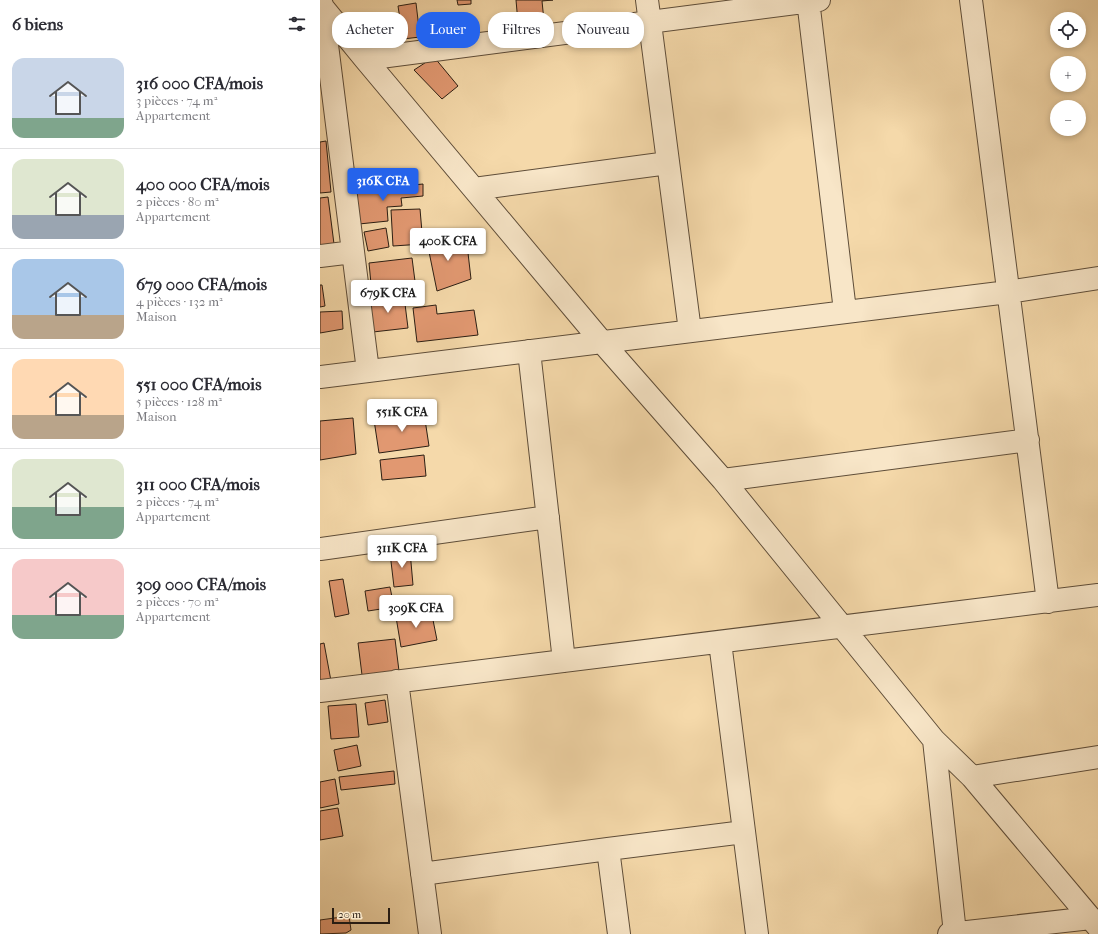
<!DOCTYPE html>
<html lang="fr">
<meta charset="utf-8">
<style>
:root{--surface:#fff;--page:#f7f7f7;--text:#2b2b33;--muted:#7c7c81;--line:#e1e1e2;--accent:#2563eb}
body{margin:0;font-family:"IM FELL French Canon",serif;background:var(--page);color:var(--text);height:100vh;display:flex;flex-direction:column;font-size:15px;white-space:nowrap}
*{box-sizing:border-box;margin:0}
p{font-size:13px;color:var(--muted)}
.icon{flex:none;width:22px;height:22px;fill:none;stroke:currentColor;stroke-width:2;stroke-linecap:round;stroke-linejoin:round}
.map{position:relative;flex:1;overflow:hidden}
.details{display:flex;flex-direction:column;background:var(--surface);width:320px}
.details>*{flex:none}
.guide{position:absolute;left:12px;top:12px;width:380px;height:36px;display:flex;gap:8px}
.tools{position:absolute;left:730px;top:12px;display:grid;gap:8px}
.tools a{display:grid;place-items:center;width:36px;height:36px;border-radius:50%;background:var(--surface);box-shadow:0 2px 6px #0003;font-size:20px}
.scale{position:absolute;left:12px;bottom:10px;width:58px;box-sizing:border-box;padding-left:4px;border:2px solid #2b1e13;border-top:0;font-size:11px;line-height:14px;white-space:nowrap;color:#2b1e13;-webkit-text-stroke:3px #f8e6c8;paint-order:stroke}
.price{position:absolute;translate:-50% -34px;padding:0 9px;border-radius:4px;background:#fff;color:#222;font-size:13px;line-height:26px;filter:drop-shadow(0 1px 2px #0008)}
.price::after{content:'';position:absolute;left:50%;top:24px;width:12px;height:9px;margin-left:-6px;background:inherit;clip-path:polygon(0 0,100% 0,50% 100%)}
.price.active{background:var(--accent);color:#fff}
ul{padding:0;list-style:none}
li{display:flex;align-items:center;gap:12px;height:100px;padding:0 12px}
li+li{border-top:1px solid var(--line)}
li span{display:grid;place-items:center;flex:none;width:112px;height:80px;border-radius:12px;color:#555}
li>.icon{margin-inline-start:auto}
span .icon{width:48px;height:48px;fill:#fffc;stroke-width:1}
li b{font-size:17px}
h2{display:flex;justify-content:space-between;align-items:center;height:48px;padding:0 12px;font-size:17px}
.tag{padding:0 14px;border-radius:16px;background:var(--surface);box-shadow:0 2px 6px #0003;font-size:14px;line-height:36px}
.tag.active{background:var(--accent);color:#fff}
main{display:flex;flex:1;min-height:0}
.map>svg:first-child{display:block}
</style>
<main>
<section class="details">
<h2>6 biens<svg class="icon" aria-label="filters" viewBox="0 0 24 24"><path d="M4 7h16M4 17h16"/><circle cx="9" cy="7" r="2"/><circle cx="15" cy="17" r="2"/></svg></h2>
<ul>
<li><span style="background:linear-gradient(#c9d6e8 75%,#7fa58c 0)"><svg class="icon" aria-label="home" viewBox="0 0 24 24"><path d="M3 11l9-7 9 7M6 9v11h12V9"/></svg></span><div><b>316 000 CFA/mois</b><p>3 pièces · 74 m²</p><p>Appartement</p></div></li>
<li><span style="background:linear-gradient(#dfe7d0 70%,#9aa5b1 0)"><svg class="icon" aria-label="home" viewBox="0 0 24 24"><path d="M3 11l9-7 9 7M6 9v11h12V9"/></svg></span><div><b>400 000 CFA/mois</b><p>2 pièces · 80 m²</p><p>Appartement</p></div></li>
<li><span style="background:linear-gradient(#a9c7e8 70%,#b9a48a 0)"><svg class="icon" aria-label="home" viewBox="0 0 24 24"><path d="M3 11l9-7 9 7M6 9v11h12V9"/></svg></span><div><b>679 000 CFA/mois</b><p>4 pièces · 132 m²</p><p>Maison</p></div></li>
<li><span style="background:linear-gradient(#ffd9b3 70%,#b9a48a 0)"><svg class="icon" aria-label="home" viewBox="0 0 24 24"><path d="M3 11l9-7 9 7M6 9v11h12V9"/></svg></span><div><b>551 000 CFA/mois</b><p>5 pièces · 128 m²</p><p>Maison</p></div></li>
<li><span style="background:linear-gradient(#dfe7d0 60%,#7fa58c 0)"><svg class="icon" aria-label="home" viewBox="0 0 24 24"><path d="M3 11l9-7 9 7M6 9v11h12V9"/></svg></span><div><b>311 000 CFA/mois</b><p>2 pièces · 74 m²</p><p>Appartement</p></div></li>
<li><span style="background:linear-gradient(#f6c9c9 70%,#7fa58c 0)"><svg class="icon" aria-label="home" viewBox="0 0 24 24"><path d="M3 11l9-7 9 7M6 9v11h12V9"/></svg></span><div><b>309 000 CFA/mois</b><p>2 pièces · 70 m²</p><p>Appartement</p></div></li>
</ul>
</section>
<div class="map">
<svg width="778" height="934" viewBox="0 0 778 934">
<rect width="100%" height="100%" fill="#f5d9aa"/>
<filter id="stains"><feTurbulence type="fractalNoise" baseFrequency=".005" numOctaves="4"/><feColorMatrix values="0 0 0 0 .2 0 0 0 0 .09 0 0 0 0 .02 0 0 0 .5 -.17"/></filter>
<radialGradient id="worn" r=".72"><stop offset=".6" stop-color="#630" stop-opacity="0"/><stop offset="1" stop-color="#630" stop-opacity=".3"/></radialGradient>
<path fill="#e19871" stroke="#2b1e13" d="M137 0H151V4L138 5Z
M196 0H233L222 1 224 21 198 23Z
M96 3 100 37 83 39 78 6Z
M114 57 138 86 122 99 94 70Z
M6 141 11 192 0 193V142Z
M103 184V196L81 198 82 206 67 207 68 221 39 224 35 191Z
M8 197 14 244 0 246V198Z
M100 209 103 244 73 246 71 210Z
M66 228 69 247 48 251 44 232Z
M124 235 125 241 135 240 136 246 147 244 151 279 117 291 106 237Z
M92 258 96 289 52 294 49 263Z
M0 285H2L5 306 0 307Z
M84 296 88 328 53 332 49 300Z
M116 305 117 314 154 310 158 335 97 342 93 308Z
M22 311 23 329 0 333V312Z
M104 413 109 446 59 453 54 420Z
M33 418 36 454 0 460V421Z
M104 455 106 476 62 480 60 460Z
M90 551 93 585 74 587 70 553Z
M23 579 29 614 15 617 9 581Z
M70 587 74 607 48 611 45 591Z
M111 610 117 640 81 647 76 617Z
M75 639 79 671 42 675 38 643Z
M4 643 11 681 0 683V644Z
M65 700 68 722 48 725 45 703Z
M36 704 39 737 11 739 8 706Z
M37 745 41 766 18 771 14 750Z
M74 771 75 784 21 790 19 777Z
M15 779 19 804 0 808V782Z
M18 808 23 836 0 840V811Z
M29 916 31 930 26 933 0 934V920Z"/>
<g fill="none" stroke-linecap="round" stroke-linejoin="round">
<g stroke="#5e4d39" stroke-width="24">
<path id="minor" d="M327 0 370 331
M488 0 525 311
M651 0 728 602
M0 4 45 59 282 342 403 480 614 740 652 777 778 927
M2 5 48 371
M45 59 499 0
M154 189 348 163
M0 256 33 252
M209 351 244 661
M0 377 688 292 778 278
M403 480 708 440
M0 549 228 517
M400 642 437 934
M77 681 110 934
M0 691 778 595
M614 740 635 933
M652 777 778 757
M288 849 299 934
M102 874 288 849 424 832
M629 934 771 918"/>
</g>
<use href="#minor" stroke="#f8e6c8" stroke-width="22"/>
</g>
<rect width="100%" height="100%" filter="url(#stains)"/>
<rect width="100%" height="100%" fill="url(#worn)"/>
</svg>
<div class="tools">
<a><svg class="icon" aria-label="locate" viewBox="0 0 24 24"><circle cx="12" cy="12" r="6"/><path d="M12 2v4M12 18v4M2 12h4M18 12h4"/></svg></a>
<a>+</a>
<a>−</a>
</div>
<div class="scale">20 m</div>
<b class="price active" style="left:63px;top:202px">316K CFA</b>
<b class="price" style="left:128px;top:262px">400K CFA</b>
<b class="price" style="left:68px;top:314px">679K CFA</b>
<b class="price" style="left:82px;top:433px">551K CFA</b>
<b class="price" style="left:82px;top:569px">311K CFA</b>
<b class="price" style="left:96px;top:629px">309K CFA</b>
<div class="guide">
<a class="tag">Acheter</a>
<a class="tag active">Louer</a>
<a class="tag">Filtres</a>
<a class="tag">Nouveau</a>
</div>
</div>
</main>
